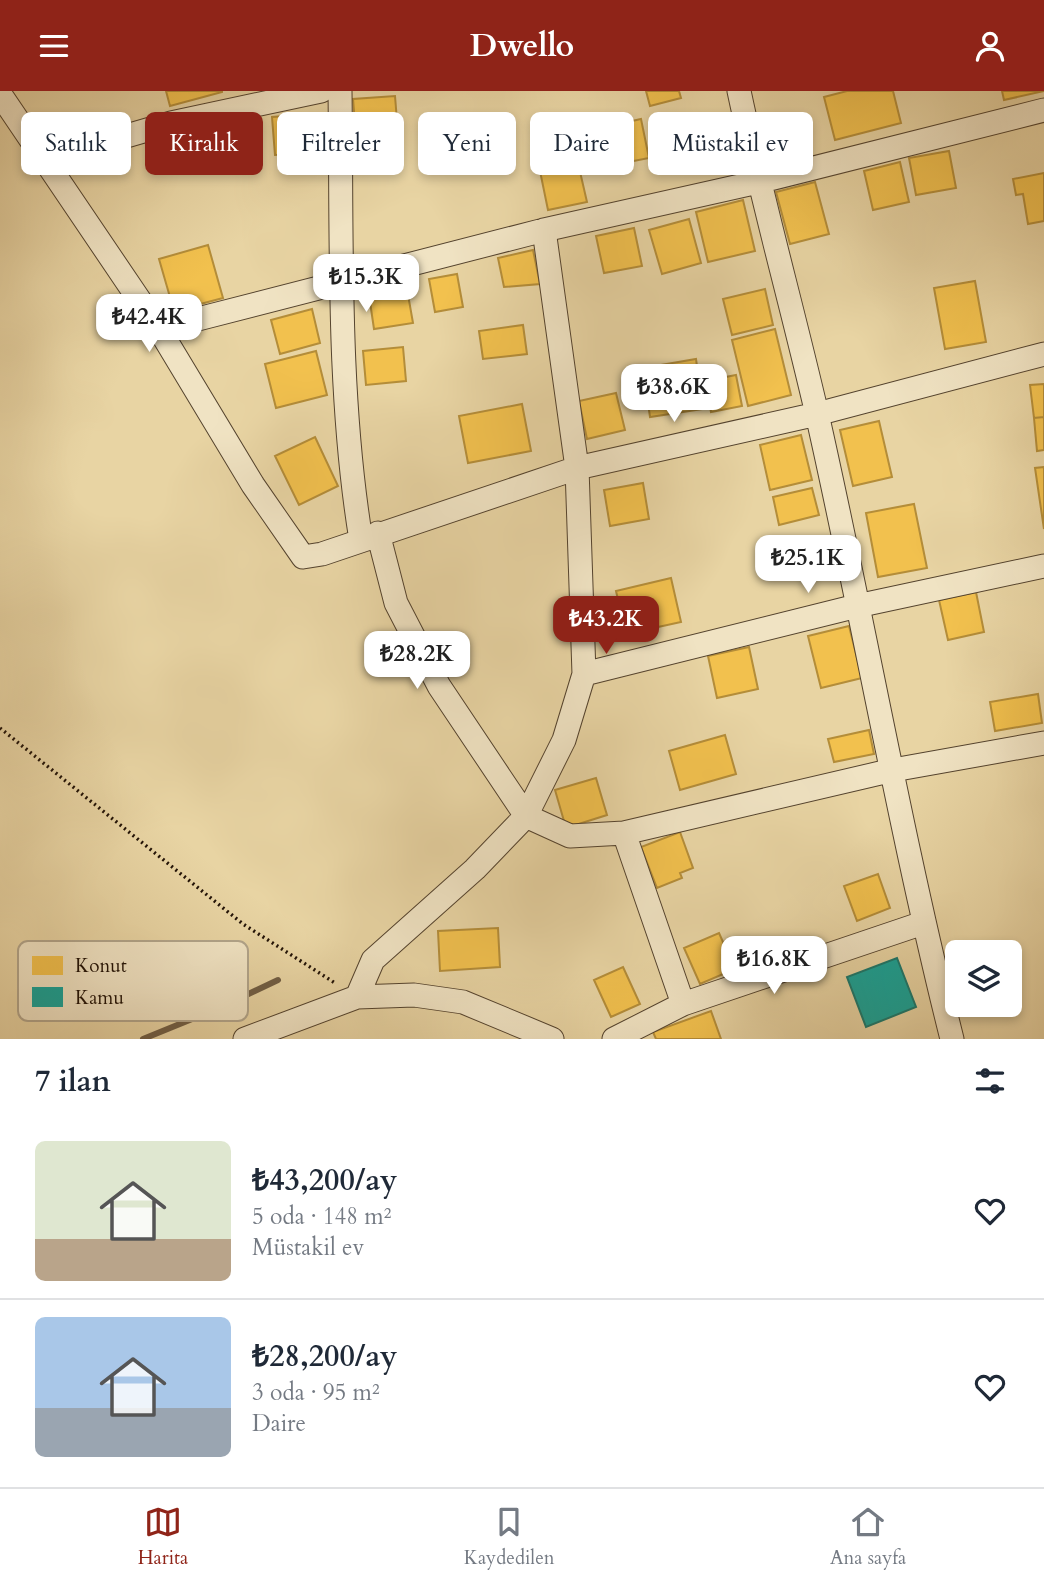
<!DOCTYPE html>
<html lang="tr">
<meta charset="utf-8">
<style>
:root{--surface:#fff;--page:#f2f2f3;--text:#1f2937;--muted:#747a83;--line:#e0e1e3;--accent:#8f2418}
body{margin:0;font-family:Cardo,serif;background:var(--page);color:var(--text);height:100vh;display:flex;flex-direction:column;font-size:26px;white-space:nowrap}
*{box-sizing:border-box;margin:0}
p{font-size:23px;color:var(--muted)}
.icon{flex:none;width:38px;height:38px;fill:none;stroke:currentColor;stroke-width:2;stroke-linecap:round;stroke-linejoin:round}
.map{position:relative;height:948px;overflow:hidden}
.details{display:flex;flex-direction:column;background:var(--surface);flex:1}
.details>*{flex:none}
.hud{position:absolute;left:21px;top:21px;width:1003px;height:63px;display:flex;gap:14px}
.fabs{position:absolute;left:945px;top:849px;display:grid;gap:14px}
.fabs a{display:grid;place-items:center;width:77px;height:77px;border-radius:10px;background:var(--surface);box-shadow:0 4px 10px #0003;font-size:35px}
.price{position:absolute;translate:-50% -60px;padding:0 16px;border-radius:14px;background:#fff;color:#222;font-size:23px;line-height:46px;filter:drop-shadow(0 2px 4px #0008)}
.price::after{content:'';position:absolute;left:50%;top:42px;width:21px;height:16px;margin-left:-10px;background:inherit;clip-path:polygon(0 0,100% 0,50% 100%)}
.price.active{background:var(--accent);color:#fff}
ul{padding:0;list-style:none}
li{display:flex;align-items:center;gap:21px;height:175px;padding:0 35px}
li+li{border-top:2px solid var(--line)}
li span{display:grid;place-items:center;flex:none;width:196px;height:140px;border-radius:10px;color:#555}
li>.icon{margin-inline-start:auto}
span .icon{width:84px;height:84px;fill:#fffc;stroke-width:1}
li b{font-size:30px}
h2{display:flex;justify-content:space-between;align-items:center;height:84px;padding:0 35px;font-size:30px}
.pill{padding:0 24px;border-radius:10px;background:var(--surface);box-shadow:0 4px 10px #0003;font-size:24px;line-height:63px}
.pill.active{background:var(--accent);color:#fff}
header{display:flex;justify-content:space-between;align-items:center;height:91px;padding:0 35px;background:var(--accent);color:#fff;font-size:32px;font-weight:700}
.dock{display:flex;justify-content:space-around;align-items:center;height:98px;border-top:2px solid var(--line);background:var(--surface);font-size:19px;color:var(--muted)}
.dock a{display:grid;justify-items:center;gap:4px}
.dock .active{color:var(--accent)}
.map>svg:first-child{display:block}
</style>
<header><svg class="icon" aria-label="menu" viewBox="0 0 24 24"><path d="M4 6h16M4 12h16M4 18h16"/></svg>Dwello<svg class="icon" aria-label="person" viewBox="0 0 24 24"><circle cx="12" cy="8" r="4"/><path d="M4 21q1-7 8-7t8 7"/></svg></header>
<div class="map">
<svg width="1044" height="948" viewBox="0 0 1044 948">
<rect width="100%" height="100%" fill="#e8d4a3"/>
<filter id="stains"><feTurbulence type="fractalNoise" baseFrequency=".00286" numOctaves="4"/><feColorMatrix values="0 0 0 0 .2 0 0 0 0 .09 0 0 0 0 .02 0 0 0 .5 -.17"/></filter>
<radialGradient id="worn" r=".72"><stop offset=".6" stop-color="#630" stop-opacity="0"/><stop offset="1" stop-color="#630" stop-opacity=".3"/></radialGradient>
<path fill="#f2c14e" stroke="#b48d39" stroke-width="2" d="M166 0H222V1L170 15Z
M646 0H679L681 7 650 15Z
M847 0H893L901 32 835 49 824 6Z
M1002 0H1044L1004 9Z
M395 5 398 42 356 45 353 8Z
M314 23 317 62 275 64 272 26Z
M641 28 649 67 613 74 605 36Z
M192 43 198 78 168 82 163 47Z
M949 60 956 97 916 104 909 67Z
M900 71 909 111 873 119 864 80Z
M578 72 587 111 548 119 540 80Z
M1044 82V130L1028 133 1023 103 1016 104 1013 88Z
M815 91 829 143 790 153 776 101Z
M743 109 755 160 708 171 696 121Z
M689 128 701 172 662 183 649 139Z
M634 137 642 175 604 182 596 145Z
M208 154 223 207 174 220 159 168Z
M533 159 540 193 504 196 498 167Z
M457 183 463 216 435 221 429 188Z
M975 190 986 251 945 258 934 197Z
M407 198 413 232 374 238 369 204Z
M765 198 773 234 732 244 723 208Z
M312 218 320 252 280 263 271 229Z
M523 234 527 263 483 268 479 240Z
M775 238 791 304 748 315 732 249Z
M403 256 406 290 366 294 363 260Z
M316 260 327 304 276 317 265 273Z
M696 268 703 318 650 326 643 277Z
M736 284 742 315 711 321 705 290Z
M1044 293V326L1034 327 1030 294Z
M616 302 625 339 587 348 579 310Z
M522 313 531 360 468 372 459 325Z
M1044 326V359L1037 360 1034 327Z
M879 330 892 386 853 395 840 339Z
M801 344 812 389 770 399 760 354Z
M315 346 338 395 299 414 275 365Z
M1044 376V438L1035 377Z
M643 392 649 428 610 435 604 399Z
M812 397 819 424 779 434 773 406Z
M914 413 927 477 878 486 866 422Z
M671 487 681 531 626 543 616 500Z
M976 501 984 541 948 549 939 509Z
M849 535 862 587 821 597 808 545Z
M749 556 758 598 717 607 708 565Z
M1038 603 1042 632 995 640 990 611Z
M869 639 874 663 834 671 828 648Z
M725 644 736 683 680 699 669 660Z
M596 687 607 724 566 737 555 699Z
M680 741 693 777 680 782 682 787 657 797 641 756Z
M878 783 890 817 857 830 844 795Z
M498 837 500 876 440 880 438 840Z
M719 842 735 878 700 893 684 857Z
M623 876 640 913 611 926 594 889Z
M711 920 721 948H656L653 941Z"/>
<path fill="#17a398" stroke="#1a786c" stroke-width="2" d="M897 867 916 916 866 936 847 886Z"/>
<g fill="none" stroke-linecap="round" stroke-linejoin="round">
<path stroke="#715f45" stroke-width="6" d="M143 948 219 917 278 889"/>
<g stroke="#54432e" stroke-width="25">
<path id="minor" d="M340 0C342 149 337 302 361 449
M739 0C762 109 792 215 817 323 864 531 900 741 952 948
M0 3 159 238 253 394 303 466 322 463 577 377 817 323 1044 263
M44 69 171 32 321 0
M159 238 544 139 758 91 1044 19
M378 442 396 512 439 595 526 725 570 745 624 742 893 679 1044 652
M584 583 857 515 1044 475
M624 742 683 913
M357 906 373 869 475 778 526 725 564 649 584 583 577 377 544 139
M245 948 357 906 414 904 463 911 552 948
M614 948 683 913 923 832"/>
</g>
<path stroke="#221307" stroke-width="3.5" stroke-dasharray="2 3.5" stroke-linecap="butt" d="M0 637 243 833 335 892"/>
<use href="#minor" stroke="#f0e3c3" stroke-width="23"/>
</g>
<rect x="18" y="850" width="230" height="80" rx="10" fill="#f0e3c3" stroke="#b2a58b" stroke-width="2"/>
<rect x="32" y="865" width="31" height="19" fill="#f2c14e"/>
<rect x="32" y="896" width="31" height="20" fill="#17a398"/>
<g font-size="19" fill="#221307">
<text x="75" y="881">Konut</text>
<text x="75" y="913">Kamu</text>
</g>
<rect width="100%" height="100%" filter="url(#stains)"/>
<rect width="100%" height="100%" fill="url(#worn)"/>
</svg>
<div class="fabs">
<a><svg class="icon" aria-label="layers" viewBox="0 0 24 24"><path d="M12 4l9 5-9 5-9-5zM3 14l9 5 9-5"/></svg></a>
</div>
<b class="price" style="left:366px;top:223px">₺15.3K</b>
<b class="price" style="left:149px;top:263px">₺42.4K</b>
<b class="price" style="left:674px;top:333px">₺38.6K</b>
<b class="price" style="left:808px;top:504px">₺25.1K</b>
<b class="price active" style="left:606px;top:565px">₺43.2K</b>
<b class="price" style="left:417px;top:600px">₺28.2K</b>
<b class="price" style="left:774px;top:905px">₺16.8K</b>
<div class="hud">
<a class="pill">Satılık</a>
<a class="pill active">Kiralık</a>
<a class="pill">Filtreler</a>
<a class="pill">Yeni</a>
<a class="pill">Daire</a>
<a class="pill">Müstakil ev</a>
</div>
</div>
<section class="details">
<h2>7 ilan<svg class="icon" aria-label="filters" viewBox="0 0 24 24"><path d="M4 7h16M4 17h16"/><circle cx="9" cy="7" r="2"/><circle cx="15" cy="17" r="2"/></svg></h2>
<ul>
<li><span style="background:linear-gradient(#dfe7d0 70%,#b9a48a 0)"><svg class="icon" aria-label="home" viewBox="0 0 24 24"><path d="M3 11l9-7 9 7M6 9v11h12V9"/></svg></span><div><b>₺43,200/ay</b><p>5 oda · 148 m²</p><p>Müstakil ev</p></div><svg class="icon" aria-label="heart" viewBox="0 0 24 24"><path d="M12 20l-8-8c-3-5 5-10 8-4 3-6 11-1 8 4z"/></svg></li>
<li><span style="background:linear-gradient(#a9c7e8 65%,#9aa5b1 0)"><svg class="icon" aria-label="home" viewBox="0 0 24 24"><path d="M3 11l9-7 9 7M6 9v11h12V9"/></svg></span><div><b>₺28,200/ay</b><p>3 oda · 95 m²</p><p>Daire</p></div><svg class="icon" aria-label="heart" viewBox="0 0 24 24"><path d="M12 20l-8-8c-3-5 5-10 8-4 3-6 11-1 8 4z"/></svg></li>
</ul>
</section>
<nav class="dock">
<a class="active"><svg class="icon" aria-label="map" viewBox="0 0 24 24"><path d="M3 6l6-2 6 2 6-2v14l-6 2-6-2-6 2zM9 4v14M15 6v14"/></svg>Harita</a>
<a><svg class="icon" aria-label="saved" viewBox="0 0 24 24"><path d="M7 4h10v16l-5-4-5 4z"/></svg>Kaydedilen</a>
<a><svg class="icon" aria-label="home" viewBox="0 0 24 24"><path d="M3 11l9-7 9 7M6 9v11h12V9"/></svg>Ana sayfa</a>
</nav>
